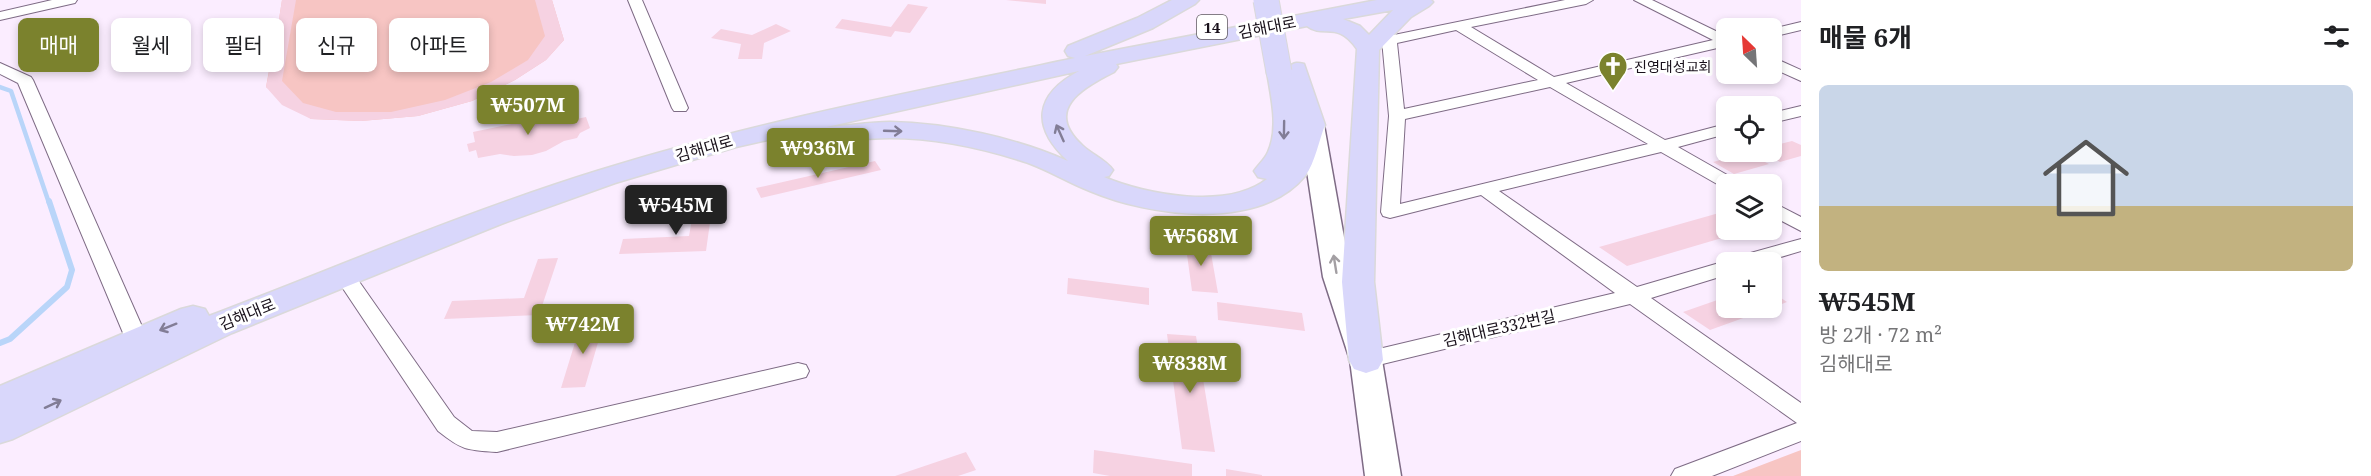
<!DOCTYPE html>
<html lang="ko">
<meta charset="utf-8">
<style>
:root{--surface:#fff;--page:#f2f2f2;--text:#202124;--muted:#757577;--accent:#7b822d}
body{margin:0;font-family:"Noto Serif","Noto Sans KR",serif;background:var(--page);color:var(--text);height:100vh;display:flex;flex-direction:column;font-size:22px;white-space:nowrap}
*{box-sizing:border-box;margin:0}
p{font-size:20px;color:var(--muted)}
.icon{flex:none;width:33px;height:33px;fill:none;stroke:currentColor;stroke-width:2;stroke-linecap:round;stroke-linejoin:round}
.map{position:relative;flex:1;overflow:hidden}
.sheet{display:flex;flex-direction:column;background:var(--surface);width:570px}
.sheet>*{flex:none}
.hud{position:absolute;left:18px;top:18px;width:570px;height:54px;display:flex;gap:12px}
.needle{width:39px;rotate:335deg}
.controls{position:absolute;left:1716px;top:18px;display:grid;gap:12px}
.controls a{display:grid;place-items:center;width:66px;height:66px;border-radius:9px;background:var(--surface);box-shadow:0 3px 9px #0003;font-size:30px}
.price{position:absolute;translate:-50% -51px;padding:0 14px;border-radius:6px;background:var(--accent);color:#fff;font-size:20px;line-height:39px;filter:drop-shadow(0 2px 3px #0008)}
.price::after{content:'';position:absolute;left:50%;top:36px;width:18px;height:14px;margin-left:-9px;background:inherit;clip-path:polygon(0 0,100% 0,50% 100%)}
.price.selected{background:#222;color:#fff}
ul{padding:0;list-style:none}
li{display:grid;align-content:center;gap:12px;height:318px;padding:0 18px}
li span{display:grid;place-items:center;height:186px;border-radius:9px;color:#555}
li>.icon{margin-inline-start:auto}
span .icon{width:108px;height:108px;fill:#fffc;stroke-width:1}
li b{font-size:26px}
h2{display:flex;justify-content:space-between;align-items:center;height:72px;padding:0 18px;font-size:26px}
.chip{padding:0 21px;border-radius:9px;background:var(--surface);box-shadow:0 3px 9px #0003;font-size:21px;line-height:54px}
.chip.selected{background:var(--accent);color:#fff}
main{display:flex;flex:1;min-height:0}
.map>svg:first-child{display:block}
</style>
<main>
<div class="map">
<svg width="1801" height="476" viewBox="0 0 1801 476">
<rect width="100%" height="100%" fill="#fbedff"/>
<path fill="#f7c5c3" d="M282 0H552L564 40 546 60 515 80 472 101 418 116 361 121 311 119 266 87 273 48 250 51 256 22 279 19Z
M1801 450V476H1733Z"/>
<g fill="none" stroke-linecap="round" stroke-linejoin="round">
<path stroke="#b9d5f9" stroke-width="4.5" d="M0 87 11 91 49 203"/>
<path stroke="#b9d5f9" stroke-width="6" d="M0 343 10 339 67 287 72 270 49 201"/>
</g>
<path fill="#f6d2e2" d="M282 0H296L282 81 303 103 336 112H391L445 100 491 82 528 60 545 36 535 0H552L564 40 546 60 515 80 472 101 418 116 361 121 311 119 282 105 266 87 274 48 250 51 256 22 279 19Z
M1006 0H1046V4Z
M908 4 928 7 910 33 895 31 891 37 835 28 842 19 891 27Z
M776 24 791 31 764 43 762 59H738L741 44 711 38 721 29 752 35Z
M568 112 572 120 586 117 590 128 580 133 577 138 564 141 546 151 532 155 514 156 500 154 478 158 476 150 469 152 467 144 475 142 473 132Z
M1792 141 1801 145V156L1780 162 1761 152H1772V146Z
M1747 153 1769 164 1734 174 1713 162Z
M875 161 881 170 761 198 756 188Z
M713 201 706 251 619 254 623 239 689 236 695 202Z
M1726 211V230H1749L1627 266 1599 247Z
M1185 240 1209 242 1218 293 1192 291Z
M558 258 539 315 444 319 452 301 524 298 538 259Z
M1068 278 1149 288V305L1067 294Z
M1772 292 1787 302 1772 308Z
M1726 297V308H1771L1710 330 1683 312Z
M1217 302 1302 313 1305 331 1218 320Z
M604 322 585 387 561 388 581 323Z
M1167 334 1196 336 1215 452 1182 449Z
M1094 450 1192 464V476H1110L1093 473Z
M966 452 976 470 958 476H895Z
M1226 469 1262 475V476H1226Z"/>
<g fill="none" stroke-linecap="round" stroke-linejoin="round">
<g stroke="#7e6b85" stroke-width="2">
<path id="minor" d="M52 0H77L75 3 0 20V12Z
M628 0H642L688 108 686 111H674L672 108Z
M1565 0H1593L1586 4 1471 27 1554 77 1713 40 1634 0H1652L1726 36V46L1566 83 1665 140 1726 124V134L1678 147 1736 180 1739 184H1726V189L1724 188 1661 152 1499 191 1637 287 1726 261 1730 262H1726V275L1651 298 1801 403V441L1712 476H1671L1675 469 1797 423 1630 304 1366 368 1358 366 1355 360 1358 354 1366 352 1615 293 1481 195 1390 218 1383 216 1381 212 1389 116 1382 40 1384 37ZM1456 30 1538 80 1404 109 1397 43ZM1550 87 1648 144 1400 204 1405 119Z
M1801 22V30L1772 37V29Z
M1772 57 1801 70V81L1772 68Z
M0 63 31 77 33 80 148 340 145 346 137 348 129 346 126 340 18 83 0 74Z
M1801 106V116L1772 123V113Z
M1772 202 1801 217V231L1772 216Z
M1801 239V251L1764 262H1733L1736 257Z
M344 268 351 270 454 417 472 431 497 432 798 363 806 365 809 371 806 377 798 379 497 452C466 450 462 450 438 431L334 275 337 270Z"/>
</g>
<g stroke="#7e6b85" stroke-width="3">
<path id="secondary" d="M1312 118 1320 120 1324 125 1351 277 1382 360 1401 476H1365L1350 360 1323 277 1300 125 1304 120Z"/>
</g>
<g stroke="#dad9da" stroke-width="3">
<path id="primary" d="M1172 0H1199L1195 4 1153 28 1085 56 1377 0H1431L1433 2 1429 6 1411 17 1379 50 1374 282 1383 360 1378 369 1366 373 1354 369 1349 360 1342 282 1357 49C1337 20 1324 39 1307 26L1116 64 1118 67 1114 72C1082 88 1043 110 1083 146 1093 155 1106 160 1113 170L1109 176 1104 177C1146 195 1229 210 1267 179L1258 177 1254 171C1259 164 1265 159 1268 152 1279 128 1271 97 1267 72L1271 67C1276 66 1281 67 1286 67 1294 65 1293 61 1304 64L1325 125C1319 140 1315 163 1305 176 1258 232 1149 216 1090 191 1066 182 1044 167 1019 160 978 147 933 138 890 138 869 138 847 141 826 143L817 141 813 135 817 129 826 127C847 126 869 122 890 122 948 123 1016 138 1068 161 1031 127 1034 95 1079 71L736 147 615 183 501 224 232 333 13 439 0 443V386L181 309 193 306 205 309 209 316C338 267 465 212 597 171 753 122 915 92 1075 58L1068 56 1065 51 1068 46 1137 18ZM1393 10 1369 35 1360 26 1343 19Z"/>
</g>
<use href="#minor" fill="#fff" fill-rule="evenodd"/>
<use href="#secondary" fill="#fff" fill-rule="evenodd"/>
<use href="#primary" fill="#d9d7fb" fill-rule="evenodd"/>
<g stroke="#dad9da" stroke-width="27" stroke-linecap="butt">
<path id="primary-bridge" d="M1266 0 1279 72"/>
</g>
<use href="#primary-bridge" stroke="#d9d7fb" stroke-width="25"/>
</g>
<defs><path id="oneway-shaft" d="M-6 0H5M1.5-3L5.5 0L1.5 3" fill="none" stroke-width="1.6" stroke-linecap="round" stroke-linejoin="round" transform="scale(1.5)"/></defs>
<g stroke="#827d96">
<use href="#oneway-shaft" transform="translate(1284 130) rotate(91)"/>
<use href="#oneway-shaft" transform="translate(893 131) rotate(2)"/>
<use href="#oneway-shaft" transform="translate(1060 133) rotate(-114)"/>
<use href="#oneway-shaft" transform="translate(168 327) rotate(158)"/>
<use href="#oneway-shaft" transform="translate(53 404) rotate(-25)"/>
</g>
<use stroke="#a39fa3" href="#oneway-shaft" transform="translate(1335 264) rotate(-99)"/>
<defs>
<g id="church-pin" transform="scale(1.5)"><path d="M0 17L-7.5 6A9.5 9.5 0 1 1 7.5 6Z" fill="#7b822d" stroke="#fff"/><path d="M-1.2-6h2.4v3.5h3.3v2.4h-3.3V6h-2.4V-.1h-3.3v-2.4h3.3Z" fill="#fff"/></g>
</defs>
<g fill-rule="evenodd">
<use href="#church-pin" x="1613" y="66"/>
</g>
<g text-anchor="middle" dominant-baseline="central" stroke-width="6" stroke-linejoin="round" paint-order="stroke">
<g font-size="14" fill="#18101a" stroke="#fff" text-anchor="start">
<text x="1634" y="66">진영대성교회</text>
</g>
<rect fill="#fff" stroke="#5d585f" stroke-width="1.5" x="1197" y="15" width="30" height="24" rx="4.5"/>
<g font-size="15" font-weight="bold" fill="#18101a">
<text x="1212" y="27">14</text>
</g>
<g font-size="16" fill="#18101a" stroke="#fff">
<text transform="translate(1267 27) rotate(-11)">김해대로</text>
<text transform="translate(704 148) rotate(-16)">김해대로</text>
<text transform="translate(247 314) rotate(-22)">김해대로</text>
<text transform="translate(1499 328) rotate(-13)">김해대로332번길</text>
</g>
</g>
</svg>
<div class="controls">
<a><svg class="needle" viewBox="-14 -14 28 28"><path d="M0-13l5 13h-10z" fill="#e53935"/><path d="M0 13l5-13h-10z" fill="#757577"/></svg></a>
<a><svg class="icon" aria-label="locate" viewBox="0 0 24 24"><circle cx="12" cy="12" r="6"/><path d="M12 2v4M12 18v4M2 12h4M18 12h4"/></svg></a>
<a><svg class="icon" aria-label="layers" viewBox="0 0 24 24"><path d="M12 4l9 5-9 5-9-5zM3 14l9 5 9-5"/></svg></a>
<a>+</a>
</div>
<b class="price" style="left:528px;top:136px">₩507M</b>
<b class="price" style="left:818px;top:179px">₩936M</b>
<b class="price selected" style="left:676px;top:236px">₩545M</b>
<b class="price" style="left:1201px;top:267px">₩568M</b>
<b class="price" style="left:583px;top:355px">₩742M</b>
<b class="price" style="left:1190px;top:394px">₩838M</b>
<div class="hud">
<a class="chip selected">매매</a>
<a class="chip">월세</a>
<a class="chip">필터</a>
<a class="chip">신규</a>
<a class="chip">아파트</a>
</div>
</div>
<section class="sheet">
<h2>매물 6개<svg class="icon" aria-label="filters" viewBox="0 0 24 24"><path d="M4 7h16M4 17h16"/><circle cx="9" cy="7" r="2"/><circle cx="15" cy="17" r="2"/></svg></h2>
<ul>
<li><span style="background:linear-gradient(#c9d6e8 65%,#c2b280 0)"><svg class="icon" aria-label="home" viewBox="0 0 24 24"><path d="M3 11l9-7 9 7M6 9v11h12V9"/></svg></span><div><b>₩545M</b><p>방 2개 · 72 m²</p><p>김해대로</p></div></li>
</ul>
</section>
</main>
